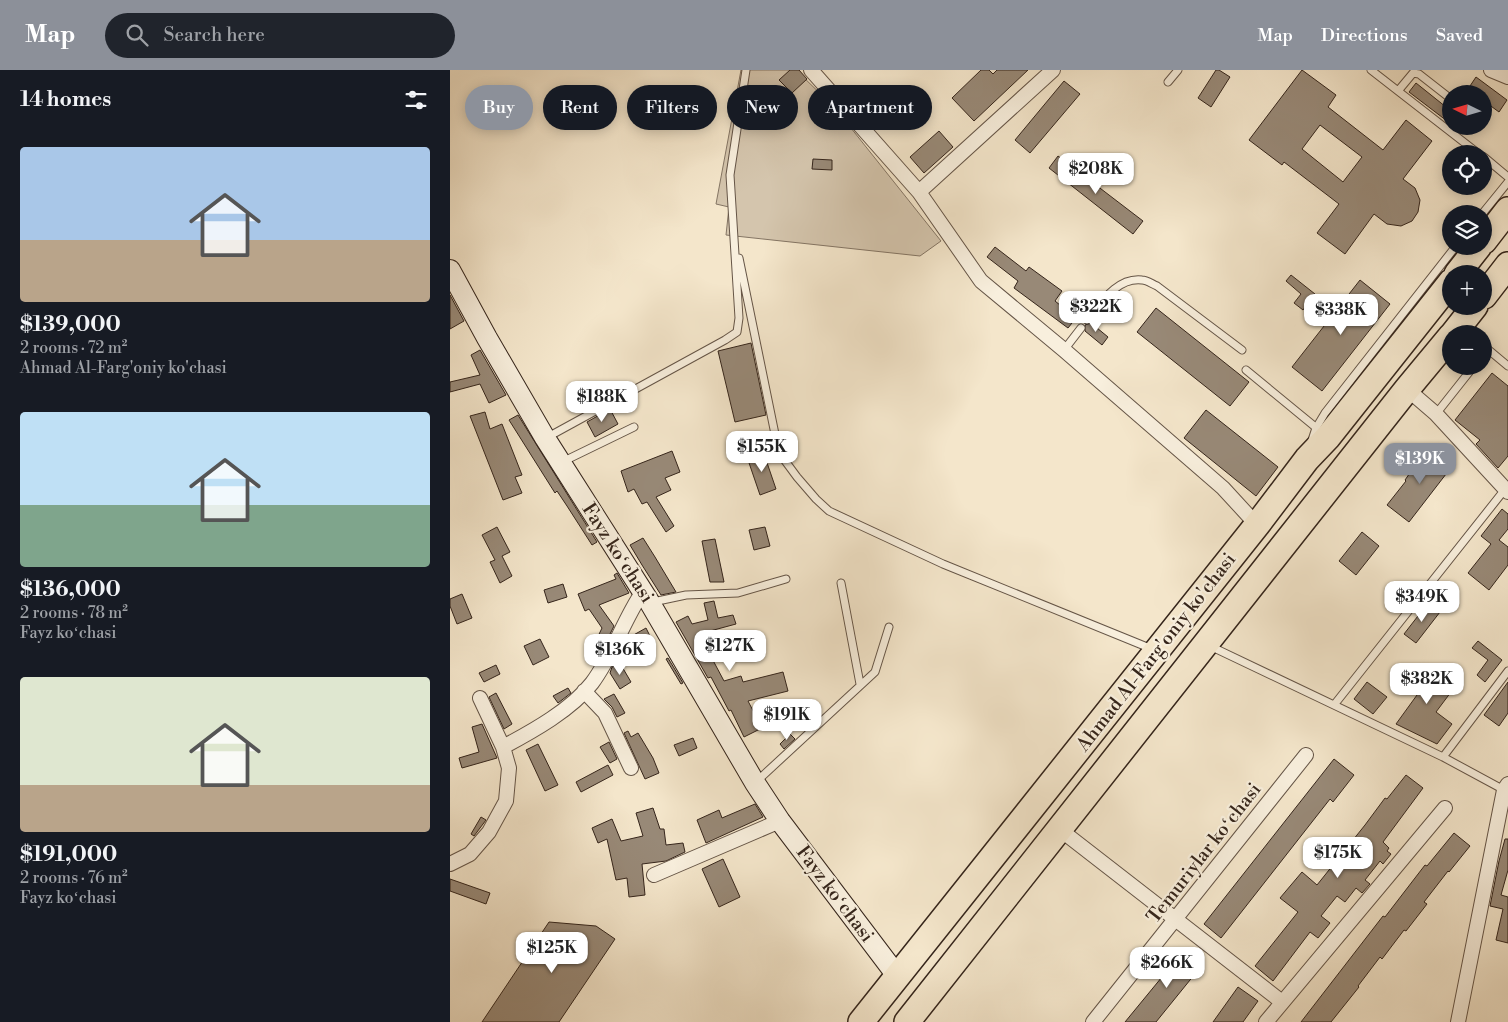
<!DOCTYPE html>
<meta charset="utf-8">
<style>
:root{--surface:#171b24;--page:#20242c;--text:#f1f3f6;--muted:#9ea1a6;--accent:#8c9099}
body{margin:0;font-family:"Libre Bodoni",serif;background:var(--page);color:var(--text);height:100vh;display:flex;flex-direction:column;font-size:19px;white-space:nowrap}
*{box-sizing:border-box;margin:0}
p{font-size:16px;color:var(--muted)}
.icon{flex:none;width:28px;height:28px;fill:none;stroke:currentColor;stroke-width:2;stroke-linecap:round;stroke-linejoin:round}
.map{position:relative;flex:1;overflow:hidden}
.details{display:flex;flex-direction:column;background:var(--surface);width:450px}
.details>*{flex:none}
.guide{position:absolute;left:15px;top:15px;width:475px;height:45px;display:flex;gap:10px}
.needle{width:32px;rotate:275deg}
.fabs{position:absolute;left:992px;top:15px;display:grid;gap:10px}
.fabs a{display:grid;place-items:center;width:50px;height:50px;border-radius:50%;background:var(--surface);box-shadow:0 2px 12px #0003;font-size:25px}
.price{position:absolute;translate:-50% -42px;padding:0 11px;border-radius:10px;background:#fff;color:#222;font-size:16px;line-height:32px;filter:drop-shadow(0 1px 2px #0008)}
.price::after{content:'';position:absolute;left:50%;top:30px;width:15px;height:11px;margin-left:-8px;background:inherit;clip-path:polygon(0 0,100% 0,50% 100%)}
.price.active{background:var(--accent);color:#fff}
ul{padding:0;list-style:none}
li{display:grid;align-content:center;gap:10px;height:265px;padding:0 20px}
li span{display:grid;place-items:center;height:155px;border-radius:5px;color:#555}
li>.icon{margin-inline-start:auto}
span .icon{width:90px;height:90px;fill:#fffc;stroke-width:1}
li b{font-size:21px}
h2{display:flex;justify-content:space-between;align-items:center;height:60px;padding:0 20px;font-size:21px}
.tag{padding:0 18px;border-radius:22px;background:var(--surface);box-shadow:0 2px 12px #0003;font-size:18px;line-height:45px}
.tag.active{background:var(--accent);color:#fff}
header{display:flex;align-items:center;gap:30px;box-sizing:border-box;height:70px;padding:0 25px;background:var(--accent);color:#fff}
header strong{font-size:24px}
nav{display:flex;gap:28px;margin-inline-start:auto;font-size:18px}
.search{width:350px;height:45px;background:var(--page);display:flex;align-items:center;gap:12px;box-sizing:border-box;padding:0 18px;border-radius:28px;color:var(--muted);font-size:19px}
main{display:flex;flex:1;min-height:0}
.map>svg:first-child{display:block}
</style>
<header>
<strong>Map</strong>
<div class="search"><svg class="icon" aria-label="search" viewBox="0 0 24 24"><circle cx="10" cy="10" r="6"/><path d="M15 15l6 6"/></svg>Search here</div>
<nav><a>Map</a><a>Directions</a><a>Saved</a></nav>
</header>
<main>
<section class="details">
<h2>14 homes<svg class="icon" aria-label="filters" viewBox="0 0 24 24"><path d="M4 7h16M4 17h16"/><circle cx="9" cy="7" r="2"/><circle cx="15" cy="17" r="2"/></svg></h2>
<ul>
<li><span style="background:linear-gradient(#a9c7e8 60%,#b9a48a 0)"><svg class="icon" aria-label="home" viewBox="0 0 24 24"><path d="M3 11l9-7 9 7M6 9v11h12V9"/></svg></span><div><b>$139,000</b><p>2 rooms · 72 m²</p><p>Ahmad Al-Farg'oniy ko'chasi</p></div></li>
<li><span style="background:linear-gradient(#bfe0f5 60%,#7fa58c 0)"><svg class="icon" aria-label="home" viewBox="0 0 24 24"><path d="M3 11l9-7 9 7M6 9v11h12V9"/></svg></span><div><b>$136,000</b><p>2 rooms · 78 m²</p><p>Fayz koʻchasi</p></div></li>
<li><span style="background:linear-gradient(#dfe7d0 70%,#b9a48a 0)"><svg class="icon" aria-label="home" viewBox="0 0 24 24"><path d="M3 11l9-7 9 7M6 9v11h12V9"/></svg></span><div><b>$191,000</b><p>2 rooms · 76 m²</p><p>Fayz koʻchasi</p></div></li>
</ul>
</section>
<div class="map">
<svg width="1058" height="952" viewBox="0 0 1058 952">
<rect width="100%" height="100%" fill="#f4e6cb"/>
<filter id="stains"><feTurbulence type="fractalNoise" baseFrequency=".004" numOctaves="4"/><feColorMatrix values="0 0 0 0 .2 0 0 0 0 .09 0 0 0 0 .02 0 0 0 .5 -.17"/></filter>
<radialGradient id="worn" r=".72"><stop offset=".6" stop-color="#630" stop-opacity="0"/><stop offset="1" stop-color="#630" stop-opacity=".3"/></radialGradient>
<path fill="#d4c5ad" stroke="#847564" d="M291 0H346L385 38 491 171 470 186 276 165 279 137 266 134Z"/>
<path fill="#988977" stroke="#35251b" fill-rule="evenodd" d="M340 0H349L357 9 342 23 329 10Z
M531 0H539L543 4 547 0H578L524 51 502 28Z
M766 0H769L780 7 761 37 748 28Z
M852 0 886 25 878 37 933 80 956 50 982 71 953 109 965 118 970 130 968 142 962 151 951 156 937 154 924 144 895 184 867 163 889 134 834 92 832 95 799 70ZM870 55 912 87 893 112 852 79Z
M1026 7 1057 30 1049 42 1034 31V24H1025L1018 19Z
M614 11 630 24 580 83 565 70Z
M966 13 1001 41V54L959 22Z
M489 61 503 77 474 103 460 87Z
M608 86 693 151 683 164 599 98Z
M363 89 382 90V100L362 99Z
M545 177 576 201 579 197 612 221 605 231 626 248 618 258 564 218 568 211 537 187Z
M841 205 865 224 853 240 844 233 851 224 836 211Z
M910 210 940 234 872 321 842 297Z
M0 225 14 251 0 259Z
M706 238 799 312 780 336 687 262Z
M641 253 658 267 652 275 635 261V255Z
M301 273 316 345 285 352 268 281Z
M30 280 56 325 39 333 30 314 0 322V312L30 305 21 285Z
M1042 303 1058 316V386L1048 398 1026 374 1030 370 1005 350Z
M160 339 168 354 145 367 137 352Z
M756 340 828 397 806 426 734 368Z
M35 342 40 359 52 354 72 405 65 407 72 423 53 430 20 346Z
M68 345 147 472 142 475 117 436 107 421 105 423 59 350Z
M982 378 1003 395 959 452 937 435 956 411 955 410 962 400 964 402Z
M222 381 230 402 215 408 221 420 206 427 224 456 216 462 197 432 192 434 184 419 178 422 171 401Z
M313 381 326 419 310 425 297 387Z
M1052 439 1058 444V459L1049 470 1058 477V495L1039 520 1018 503 1041 474 1031 466Z
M47 457 60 482 52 486 62 506 50 513 40 492 45 490 32 465Z
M315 457 320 476 304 480 299 460Z
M912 462 929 476 906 505 889 491Z
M193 468 205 487 226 522 211 525 192 495 180 475Z
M265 469 274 512H260L252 471Z
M167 503 179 523 149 535 164 556 151 582 142 579 152 558 139 539 135 541 128 524 166 509 164 505Z
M113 514 117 527 98 533 94 520Z
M12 524 22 548 7 554 0 536V529Z
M264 531 268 548 283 545 286 554 249 564 274 611 291 606 293 612 333 602 338 621 298 631 312 658 294 667 281 640 279 641 261 607 258 608 226 552 238 546 242 554 258 550 254 533Z
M978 533 990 542 966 573 954 564Z
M196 558 202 570 186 579 180 567Z
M90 569 99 587 83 595 74 576Z
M1028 571 1052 590 1035 612 1027 605 1038 590 1022 578Z
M218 588 233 613 231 614 216 589Z
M46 595 50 604 34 612 29 603Z
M167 595H171L181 612 170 619 160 603 162 597Z
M956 598 976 614 988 599 1007 614 986 642 1002 654 987 674 946 654 967 625 947 610Z
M917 612 937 627 923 644 904 629Z
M1058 612V643L1049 656 1034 645Z
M118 618 121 623 108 633 103 626Z
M46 623 62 654 54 659 39 627Z
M164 624 175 643 167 647 162 637 154 629Z
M32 654 47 688 12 698 9 688 29 682 22 657Z
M178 661 181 667 188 663 203 688 209 703 195 709 174 663Z
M340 664 345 669 334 679 330 674Z
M243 668 247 678 229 686 224 675Z
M159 672 167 689 160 693 150 677Z
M88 674 108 715 95 721 76 680Z
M884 689 904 705 883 732 880 729 771 868 754 854Z
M158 695 163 705 131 722 126 712Z
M956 705 973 718 933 772 939 778 937 781 941 784 933 794 930 791 915 810 920 814 912 823 906 818 895 832 887 826 871 846 880 853 868 868 860 862 823 911 805 896 848 842 830 828 852 802 867 815 915 755 935 728 937 729Z
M305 734 313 747 256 773 247 750 269 740 272 748Z
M203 738 210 759H214L216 775 233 773 235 782 216 791 192 794 195 825 179 827 177 808 166 810 157 769 148 773 142 758 162 749 171 771 193 766 186 743Z
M31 747 36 750 24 766 21 764Z
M1004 763 1020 776 999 802 998 801 974 832 977 834 956 861 954 860 932 889 930 887 908 916 909 917 881 952H851L933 846 935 847 975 795 977 796Z
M1055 769H1058V800L1051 825 1058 827V873L1046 870 1053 839 1040 836 1049 791Z
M273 789 290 827 269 837 252 799Z
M0 809 40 823 36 834 0 821Z
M99 852 146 856 165 869 109 952H32Z
M735 879 753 894 706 952H675Z
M788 917 808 931 793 952H763Z"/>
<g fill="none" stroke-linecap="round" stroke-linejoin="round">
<g stroke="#655547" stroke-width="9">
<path id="lane" d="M921 0 1029 84
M718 12 728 0
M948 21 963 3 969 4 1001 29
M1004 63 1010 56
M1034 87 1058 107
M1032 144 1058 112
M289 188 326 369 333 388 347 407 366 429 379 441 493 494 702 579
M637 250C651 233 667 207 692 210 697 210 702 214 707 216L792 280
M1034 276 1058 296
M614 280 631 258
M796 300 869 360
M986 344 1024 296
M96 368 275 270 287 262 289 248 280 105 296 0
M862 370 866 358 875 343 1006 176
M112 392 184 357
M391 513 410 614
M203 532 236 525 288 523 336 509
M760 576 993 687 1056 721
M884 635 1056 418
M993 687 1058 601
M307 711 425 602 439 557"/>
</g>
<g stroke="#655547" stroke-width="16">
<path id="street" d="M361 0 469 122 531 211 614 280 773 418 807 455
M1041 0 1058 7
M469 122 603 0
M957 319 986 344 1058 422
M134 621 155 643 181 698
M30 628 53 677C83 661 121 640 142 613 163 585 173 551 192 523
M608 758 832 932
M0 794 20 784 39 762 56 731 59 698 53 677
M204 805 330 751
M643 952 856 685
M816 952 995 738
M1008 952 1054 720 1058 714"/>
</g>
<g stroke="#35251b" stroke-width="22">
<path id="secondary" d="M0 200 37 268 95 368 200 533 305 713 330 751 448 907"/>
</g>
<g stroke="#35251b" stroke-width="28">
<path id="highway" d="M1034 171 1058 140
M1007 204 1029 176
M1034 226 1058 195
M1003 264 1025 236
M411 952 807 455 857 389 878 367 1001 212
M457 952 957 319 1001 266"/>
</g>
<use href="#lane" stroke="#f8efdd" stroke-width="7"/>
<use href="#street" stroke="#f8efdd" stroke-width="14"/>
<use href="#secondary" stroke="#f8efdd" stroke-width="20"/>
<use href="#highway" stroke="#f4e6cb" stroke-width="25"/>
</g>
<g text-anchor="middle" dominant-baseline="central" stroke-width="4.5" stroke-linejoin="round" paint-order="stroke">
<g font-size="19" fill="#35251b" stroke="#f8efdd">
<text transform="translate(168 483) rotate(57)">Fayz koʻchasi</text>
<text transform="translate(706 582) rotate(-52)">Ahmad Al-Farg'oniy ko'chasi</text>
<text transform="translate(754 783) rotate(-52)">Temuriylar koʻchasi</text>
<text transform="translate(385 824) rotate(53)">Fayz koʻchasi</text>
</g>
</g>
<rect width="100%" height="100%" filter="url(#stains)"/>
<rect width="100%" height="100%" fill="url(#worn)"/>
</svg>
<div class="fabs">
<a><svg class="needle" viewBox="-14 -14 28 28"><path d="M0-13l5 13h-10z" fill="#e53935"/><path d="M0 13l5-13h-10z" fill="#9ea1a6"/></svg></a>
<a><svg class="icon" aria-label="locate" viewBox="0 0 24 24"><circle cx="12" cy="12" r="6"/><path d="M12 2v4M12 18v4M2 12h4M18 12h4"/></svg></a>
<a><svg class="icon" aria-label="layers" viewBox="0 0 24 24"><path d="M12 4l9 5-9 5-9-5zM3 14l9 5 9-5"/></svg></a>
<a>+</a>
<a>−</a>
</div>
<b class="price" style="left:646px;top:125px">$208K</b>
<b class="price" style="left:646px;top:263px">$322K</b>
<b class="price" style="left:891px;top:266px">$338K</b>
<b class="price" style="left:152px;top:353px">$188K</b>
<b class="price" style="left:312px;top:403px">$155K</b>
<b class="price active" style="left:970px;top:415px">$139K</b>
<b class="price" style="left:972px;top:553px">$349K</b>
<b class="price" style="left:280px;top:602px">$127K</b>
<b class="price" style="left:170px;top:606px">$136K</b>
<b class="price" style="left:977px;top:635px">$382K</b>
<b class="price" style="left:337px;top:671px">$191K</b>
<b class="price" style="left:888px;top:809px">$175K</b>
<b class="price" style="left:102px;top:904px">$125K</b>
<b class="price" style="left:717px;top:919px">$266K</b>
<div class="guide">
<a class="tag active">Buy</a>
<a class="tag">Rent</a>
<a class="tag">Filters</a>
<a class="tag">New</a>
<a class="tag">Apartment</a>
</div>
</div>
</main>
